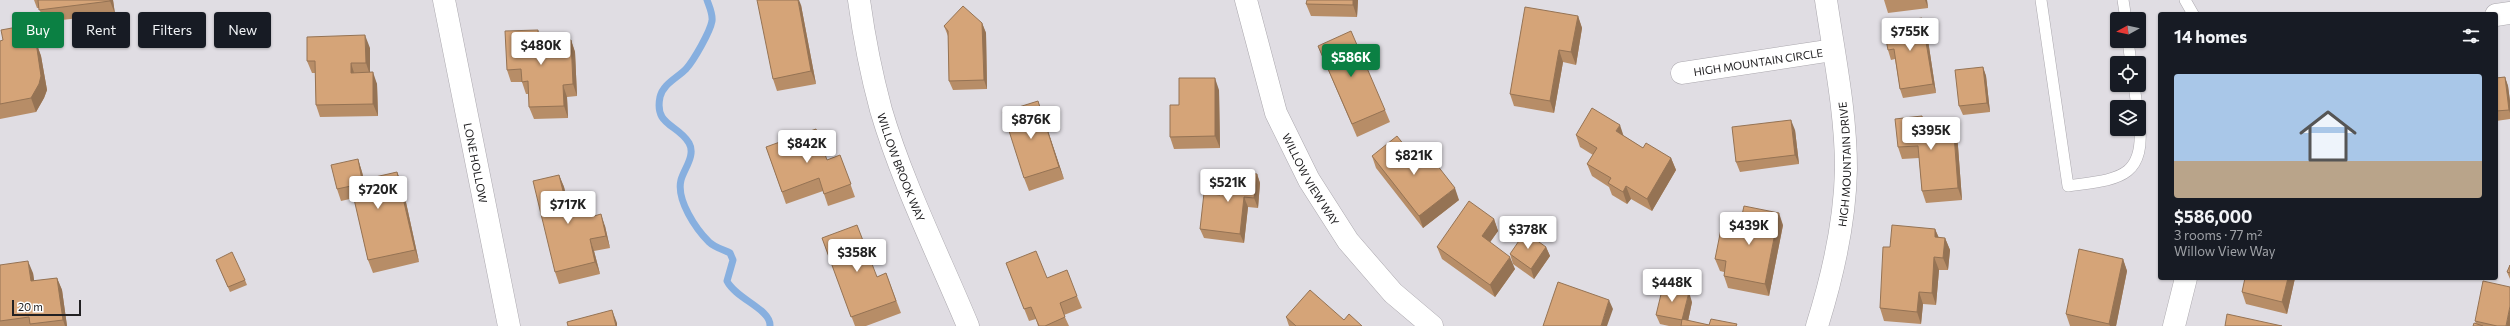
<!DOCTYPE html>
<meta charset="utf-8">
<style>
:root{--surface:#171b24;--page:#20242c;--text:#f1f3f6;--muted:#9ea1a6;--accent:#0b8043}
body{margin:0;font-family:Commissioner,sans-serif;background:var(--page);color:var(--text);height:100vh;display:flex;flex-direction:column;font-size:15px;white-space:nowrap}
*{box-sizing:border-box;margin:0}
p{font-size:13px;color:var(--muted)}
.icon{flex:none;width:22px;height:22px;fill:none;stroke:currentColor;stroke-width:2;stroke-linecap:round;stroke-linejoin:round}
.map{position:relative;flex:1;overflow:hidden}
.details{position:absolute;left:2158px;top:12px;width:340px;height:268px;display:flex;flex-direction:column;background:var(--surface);border-radius:4px;box-shadow:0 1px 3px #0004}
.details>*{flex:none}
.hud{position:absolute;left:12px;top:12px;width:380px;height:36px;display:flex;gap:8px}
.needle{width:26px;rotate:262deg}
.tools{position:absolute;left:2110px;top:12px;display:grid;gap:8px}
.tools a{display:grid;place-items:center;width:36px;height:36px;border-radius:4px;background:var(--surface);box-shadow:0 1px 3px #0004;font-size:20px}
.scale{position:absolute;left:12px;bottom:10px;width:69px;box-sizing:border-box;padding-left:4px;border:2px solid #222123;border-top:0;font-size:11px;line-height:14px;white-space:nowrap;color:#222123;-webkit-text-stroke:3px #fff;paint-order:stroke}
.price{position:absolute;translate:-50% -34px;padding:0 9px;border-radius:4px;background:#fff;color:#222;font-size:13px;line-height:26px;filter:drop-shadow(0 1px 2px #0008)}
.price::after{content:'';position:absolute;left:50%;top:24px;width:12px;height:9px;margin-left:-6px;background:inherit;clip-path:polygon(0 0,100% 0,50% 100%)}
.price.current{background:var(--accent);color:#fff}
ul{padding:0;list-style:none}
li{display:grid;align-content:center;gap:8px;height:212px;padding:0 16px}
li span{display:grid;place-items:center;height:124px;border-radius:4px;color:#555}
li>.icon{margin-inline-start:auto}
span .icon{width:72px;height:72px;fill:#fffc;stroke-width:1}
li b{font-size:17px}
h2{display:flex;justify-content:space-between;align-items:center;height:48px;padding:0 16px;font-size:17px}
.pill{padding:0 14px;border-radius:4px;background:var(--surface);box-shadow:0 1px 3px #0004;font-size:14px;line-height:36px}
.pill.current{background:var(--accent);color:#fff}
.map>svg:first-child{display:block}
</style>
<div class="map">
<svg width="2510" height="326" viewBox="0 0 2510 326">
<rect width="100%" height="100%" fill="#e0dde3"/>
<g fill="none" stroke-linecap="round" stroke-linejoin="round">
<path stroke="#87afdf" stroke-width="7" d="M707 0C709 6 713 14 712 21 710 32 694 60 686 69 677 78 663 84 660 97 654 126 678 124 689 143 696 155 684 169 681 180 676 200 696 229 709 242 714 247 724 250 730 253L733 260 727 281C736 299 771 309 770 326"/>
<g stroke="#aba8ae" stroke-width="12">
<path id="service" d="M2041 0 2068 186C2117 179 2147 180 2139 119
M2123 0 2126 19
M2185 0 2193 14
M2128 41 2131 63
M2134 85 2137 107"/>
</g>
<g stroke="#aba8ae" stroke-width="23">
<g id="minor">
<path id="s1" d="M444 0 509 326"/>
<path id="s2" d="M859 0C864 37 871 73 881 110 902 182 939 256 968 326"/>
<path id="s3" d="M1246 0 1276 113 1309 180 1348 241 1393 293 1432 326"/>
<path d="M2496 15 2510 13"/>
<path id="s4" d="M1682 73 1833 50"/>
<path id="s5" d="M1817 326C1833 275 1845 223 1846 169 1846 112 1834 55 1826 0"/>
<path d="M2174 326 2186 278"/>
</g>
</g>
<use href="#service" stroke="#fff" stroke-width="11"/>
<use href="#minor" stroke="#fff" stroke-width="22"/>
</g>
<path fill="#b78d67" d="M34 0H113L115 14 44 22 39 8H37Z
M1307 0H1358L1357 17 1311 16 1306 4Z
M1884 0H1927L1928 8 1888 13Z
M801 5 816 84 777 91 773 79Z
M1578 16 1582 28 1576 65 1563 62 1554 113 1514 106 1510 94Z
M982 23 986 33 987 89 953 90 949 81 948 36 944 26Z
M1926 27 1936 93 1903 98 1900 89 1895 59 1891 60 1888 50Z
M28 40 36 42 41 56 47 90 44 98 36 112 0 119V41Z
M571 40 575 52 577 96 567 97 568 118 534 119 529 107V94H526L522 82H511L507 70 542 41Z
M1318 46 1385 110 1390 122 1357 137 1323 58Z
M370 48V72L377 84 378 116 320 117 316 105 315 73H312L307 61Z
M1983 67 1986 76 1990 112 1963 115 1959 106Z
M2505 77 2508 86 2510 101V119L2496 121V78Z
M1219 90 1220 148 1174 149 1170 137 1179 105Z
M1038 101 1064 179 1029 191 1024 178Z
M1922 116 1925 123 1953 121 1957 133 1962 200 1926 203 1922 191 1919 158 1902 159 1898 147Z
M1795 130 1799 164 1740 172 1736 162Z
M1576 135 1624 136 1643 148 1671 158 1676 170 1652 211 1631 199 1627 204 1612 195 1609 187 1592 176 1587 164 1593 155 1580 147Z
M766 147 827 160 840 155 855 197 828 206 823 191 786 204Z
M1372 156 1459 200 1423 228 1376 168Z
M358 159 362 172 364 180 397 172 402 184 419 262 373 273 368 260 354 198 341 201 337 189Z
M1257 174 1260 183 1258 208 1248 207 1244 243 1204 238 1200 229Z
M559 175 564 187 567 199 589 194 593 206 595 215 605 226 610 248 594 251 600 274 559 284 555 272Z
M1494 219 1498 231 1490 242 1515 269 1495 297 1442 259 1437 247Z
M1783 225 1769 296 1728 288 1724 276V272L1720 271 1715 259Z
M1935 229 1939 238H1945L1950 250 1948 270H1939L1936 305 1923 304 1921 324 1884 321 1880 308 1890 247Z
M822 238 877 277 886 273 901 313 866 326H855Z
M1546 247 1550 256 1534 279 1513 264 1510 254Z
M2123 259 2127 271 2116 326H2070L2066 314Z
M216 260 245 280 247 285 230 292Z
M1006 263 1047 278 1077 296 1082 308 1064 315 1069 326H1038L1036 319 1029 321Z
M0 265 33 273 34 281 57 278 62 290 67 326H0Z
M2510 265V279L2507 272Z
M2245 278H2295L2287 314 2246 304 2242 292Z
M1692 302 1688 321 1709 325 1737 324V326H1669L1660 324 1656 315Z
M1286 317 1344 320 1362 326H1289Z
M2475 321 2510 326H2473L2476 324Z"/>
<path fill="#957354" d="M110 0H113L115 14 110 1Z
M798 0H799L801 5 816 84 811 71Z
M1353 0H1358L1357 17 1353 5Z
M1925 0H1927L1928 8Z
M1578 16 1582 28 1576 65 1571 52Z
M1922 18 1926 27 1936 93 1933 84Z
M982 23 986 33 987 89 984 80Z
M23 26 28 40 30 53 25 39Z
M538 30 542 42 538 41Z
M365 35 370 48V75L366 63Z
M571 40 575 52 577 96 573 84Z
M36 42 41 56 47 90 44 98 36 112 31 98Z
M1559 50 1563 62 1554 113 1550 101Z
M351 63 355 76 351 73Z
M1983 67 1986 76 1990 112 1987 103Z
M373 72 377 84 378 116 373 104Z
M2505 77 2508 86 2510 101V113L2509 110Z
M1215 78 1219 90 1220 148 1215 136Z
M563 85 567 97 568 118 564 106Z
M1038 101 1064 179 1059 167Z
M1791 120 1795 130 1799 164 1795 155Z
M1953 121 1957 133 1962 200 1958 188Z
M1620 125 1624 137 1616 131Z
M1671 158 1676 170 1652 211 1647 199Z
M358 159 362 172 367 192 362 180Z
M397 172 402 184 419 262 415 250Z
M1257 174 1260 183 1258 208 1254 198Z
M559 175 564 187 570 212 565 199Z
M1626 186 1631 199 1627 204 1623 192Z
M1455 188 1459 200 1423 228 1419 216Z
M589 194 593 206 598 228 594 216Z
M1244 197 1248 207 1244 243 1240 234Z
M1779 213 1783 225 1769 296 1765 284Z
M601 214 605 226 610 248 606 236Z
M1494 219 1498 231 1486 248 1482 236Z
M1935 229 1940 241 1935 237Z
M1945 238 1950 250 1948 270 1943 258Z
M590 239 594 251 600 274 595 262Z
M1546 247 1550 256 1534 279 1531 269Z
M1510 257 1515 269 1495 297 1490 285Z
M1934 257 1939 270 1936 305 1932 293Z
M2123 259 2127 271 2116 326H2110L2109 324Z
M28 261 33 273 36 293 31 281Z
M57 278 62 290 67 326H65L63 320Z
M2288 278H2295L2287 314 2282 302Z
M1689 292 1692 302 1687 326 1682 320Z
M1919 292 1923 304 1921 324 1917 312Z
M1609 300 1613 309 1607 326H1601Z
M2510 306V326H2506Z
M612 310 617 323V326H616Z"/>
<path fill="#d5a478" stroke="#957354" d="M38 0H110V1L39 10Z
M757 0H798L811 71 773 79Z
M1307 0H1353V5L1306 4Z
M963 6 982 23 984 80 949 81 948 31 944 26Z
M1525 7 1578 16 1571 52 1559 50 1550 101 1510 94Z
M1922 18 1933 84 1900 89 1894 49 1888 50 1883 24Z
M23 26 25 39 36 42 41 76 39 84 31 98 0 104V41L3 40 1 30Z
M538 30V41L571 40 573 84 563 85 564 106 529 107 528 81 522 82 521 69 507 70 505 31Z
M1351 31 1385 110 1352 124 1318 46Z
M365 35 366 63H351V73L373 72V104L316 105 315 61H307V37Z
M1983 67 1987 103 1959 106 1955 70Z
M2505 77 2509 110 2496 111V78Z
M1179 78H1215V136L1170 137V105H1179Z
M1038 101 1059 167 1024 178 1003 112Z
M1592 108 1620 125 1616 131 1643 148 1646 143 1671 158 1647 199 1626 186 1623 192 1608 183 1611 178 1587 164 1597 148 1576 135Z
M1922 116 1923 123 1953 121 1958 188 1922 191 1918 146 1898 147 1895 119Z
M1791 120 1795 155 1736 162 1732 127Z
M816 129 827 160 840 155 851 184 824 194 819 178 782 192 766 147Z
M1397 136 1416 160 1426 151 1455 188 1419 216 1372 156Z
M358 159 362 180 397 172 415 250 368 260 351 186 337 189 331 165Z
M1223 170 1257 174 1254 198 1244 197 1240 234 1200 229 1204 193 1220 195Z
M559 175 565 199 589 194 594 216 601 214 606 236 590 239 595 262 555 272 533 181Z
M1469 201 1494 219 1482 236 1510 257 1490 285 1437 247Z
M1744 206 1779 213 1765 284 1724 276 1726 261 1715 259 1721 229 1738 233Z
M857 225 877 277 886 273 896 301 851 317 822 238Z
M1892 225 1935 229V237L1945 238 1943 258 1934 257 1932 293 1919 292 1917 312 1880 308 1883 247H1890Z
M1525 232 1546 247 1531 269 1510 254Z
M2079 249 2123 259 2109 324 2066 314Z
M1036 251 1047 278 1067 270 1077 296 1060 303 1065 317 1045 326H1039L1031 307 1024 309 1006 263Z
M232 252 245 280 228 287 216 260Z
M28 261 31 281 57 278 63 320 30 324 29 317 0 321V265Z
M2510 265V273L2507 272Z
M2245 278H2288L2282 302 2242 292Z
M2483 281 2510 287V306L2506 326H2497L2475 321Z
M1558 282 1609 300 1601 326H1543Z
M1663 286 1689 292 1682 320 1656 315Z
M1310 290 1344 320 1349 314 1362 326H1296L1286 317Z
M612 310 616 326H568L567 322Z
M2227 314 2282 326H2225Z
M1682 319 1709 325 1711 319 1737 324 1736 326H1681Z
M2474 323 2483 326H2473Z"/>
<g text-anchor="middle" dominant-baseline="central" stroke-width="3" stroke-linejoin="round" paint-order="stroke">
<g font-size="11" fill="#222123" stroke="#fff">
<text stroke="none"><textPath href="#s4" startOffset="77">HIGH MOUNTAIN CIRCLE</textPath></text>
<text stroke="none"><textPath href="#s1" startOffset="166">LONE HOLLOW</textPath></text>
<text stroke="none"><textPath href="#s5" startOffset="165">HIGH MOUNTAIN DRIVE</textPath></text>
<text stroke="none"><textPath href="#s2" startOffset="173">WILLOW BROOK WAY</textPath></text>
<text stroke="none"><textPath href="#s3" startOffset="192">WILLOW VIEW WAY</textPath></text>
</g>
</g>
</svg>
<div class="tools">
<a><svg class="needle" viewBox="-14 -14 28 28"><path d="M0-13l5 13h-10z" fill="#e53935"/><path d="M0 13l5-13h-10z" fill="#9ea1a6"/></svg></a>
<a><svg class="icon" aria-label="locate" viewBox="0 0 24 24"><circle cx="12" cy="12" r="6"/><path d="M12 2v4M12 18v4M2 12h4M18 12h4"/></svg></a>
<a><svg class="icon" aria-label="layers" viewBox="0 0 24 24"><path d="M12 4l9 5-9 5-9-5zM3 14l9 5 9-5"/></svg></a>
</div>
<div class="scale">20 m</div>
<b class="price" style="left:1910px;top:52px">$755K</b>
<b class="price" style="left:541px;top:66px">$480K</b>
<b class="price current" style="left:1351px;top:78px">$586K</b>
<b class="price" style="left:1031px;top:140px">$876K</b>
<b class="price" style="left:1931px;top:151px">$395K</b>
<b class="price" style="left:807px;top:164px">$842K</b>
<b class="price" style="left:1414px;top:176px">$821K</b>
<b class="price" style="left:1228px;top:203px">$521K</b>
<b class="price" style="left:378px;top:210px">$720K</b>
<b class="price" style="left:568px;top:225px">$717K</b>
<b class="price" style="left:1749px;top:246px">$439K</b>
<b class="price" style="left:1528px;top:250px">$378K</b>
<b class="price" style="left:857px;top:273px">$358K</b>
<b class="price" style="left:1672px;top:303px">$448K</b>
<div class="hud">
<a class="pill current">Buy</a>
<a class="pill">Rent</a>
<a class="pill">Filters</a>
<a class="pill">New</a>
</div>
<section class="details">
<h2>14 homes<svg class="icon" aria-label="filters" viewBox="0 0 24 24"><path d="M4 7h16M4 17h16"/><circle cx="9" cy="7" r="2"/><circle cx="15" cy="17" r="2"/></svg></h2>
<ul>
<li><span style="background:linear-gradient(#a9c7e8 70%,#b9a48a 0)"><svg class="icon" aria-label="home" viewBox="0 0 24 24"><path d="M3 11l9-7 9 7M6 9v11h12V9"/></svg></span><div><b>$586,000</b><p>3 rooms · 77 m²</p><p>Willow View Way</p></div></li>
</ul>
</section>
</div>
